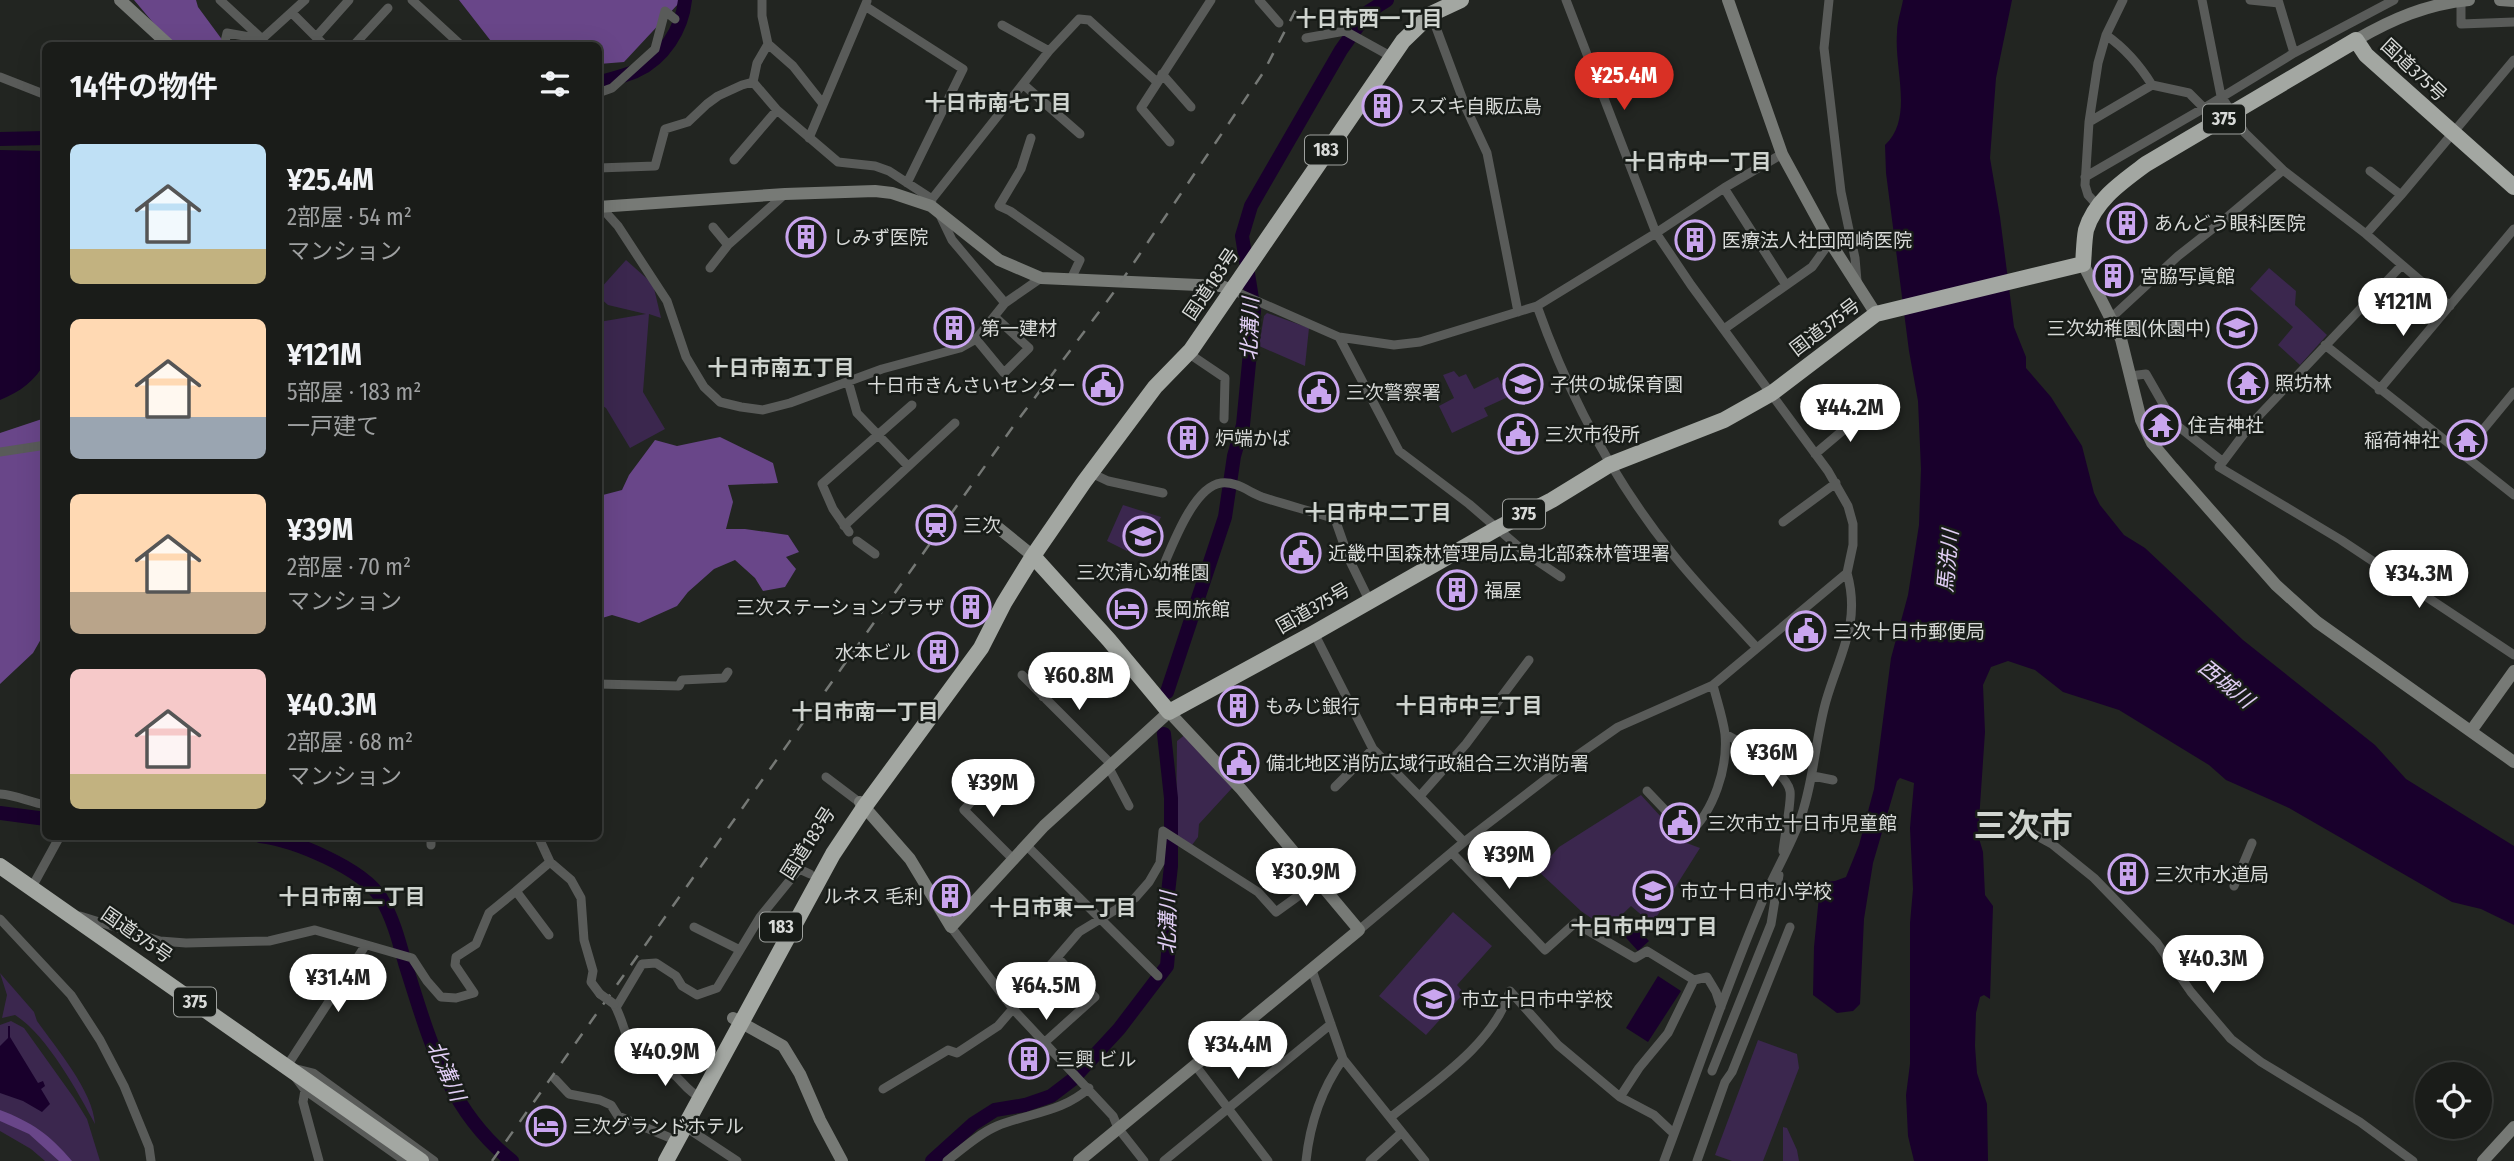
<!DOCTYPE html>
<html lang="ja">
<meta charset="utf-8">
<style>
:root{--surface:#1a1c19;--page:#272926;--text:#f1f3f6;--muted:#9fa1a2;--line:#383a38;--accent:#d93025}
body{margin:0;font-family:"Fira Sans Condensed","Noto Sans JP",sans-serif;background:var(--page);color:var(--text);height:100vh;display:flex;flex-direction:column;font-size:26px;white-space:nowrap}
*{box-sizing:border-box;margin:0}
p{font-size:23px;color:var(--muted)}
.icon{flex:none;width:38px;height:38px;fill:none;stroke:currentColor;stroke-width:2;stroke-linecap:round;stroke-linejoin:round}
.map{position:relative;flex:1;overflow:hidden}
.panel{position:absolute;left:42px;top:42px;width:560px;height:798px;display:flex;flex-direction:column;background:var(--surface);border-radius:10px;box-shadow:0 7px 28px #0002,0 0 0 2px var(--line)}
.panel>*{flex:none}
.buttons{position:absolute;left:2415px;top:1062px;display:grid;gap:14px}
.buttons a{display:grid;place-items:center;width:77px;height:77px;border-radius:50%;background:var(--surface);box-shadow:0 7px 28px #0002,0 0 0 2px var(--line);font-size:35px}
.price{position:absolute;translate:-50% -60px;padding:0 16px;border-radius:24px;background:#fff;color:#222;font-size:23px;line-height:46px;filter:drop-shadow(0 2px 4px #0008)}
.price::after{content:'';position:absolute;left:50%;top:42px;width:21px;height:16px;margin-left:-10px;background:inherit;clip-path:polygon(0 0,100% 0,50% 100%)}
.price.on{background:var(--accent);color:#fff}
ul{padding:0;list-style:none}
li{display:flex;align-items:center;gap:21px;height:175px;padding:0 28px}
li span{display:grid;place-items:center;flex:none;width:196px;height:140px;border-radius:10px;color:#555}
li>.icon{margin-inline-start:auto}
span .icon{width:84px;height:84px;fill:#fffc;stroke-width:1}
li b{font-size:30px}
h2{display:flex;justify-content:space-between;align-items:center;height:84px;padding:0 28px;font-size:30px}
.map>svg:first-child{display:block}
</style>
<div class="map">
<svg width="2514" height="1161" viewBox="0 0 2514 1161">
<rect width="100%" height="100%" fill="#222521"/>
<path fill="#3b274e" d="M626 260 653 284 661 318 649 314 643 392 665 429 630 448 606 408 599 404V322L646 314 608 305 599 297V290Z
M2269 268 2296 291 2295 305 2327 335 2300 365 2278 345 2293 327 2250 289Z
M1267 313 1309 328 1305 366 1259 346 1264 316Z
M1454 371 1459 377 1466 374 1474 389 1498 377 1508 397 1484 408 1488 416 1452 433 1439 406 1454 398 1443 375Z
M1123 505 1161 517 1158 523 1144 518 1127 551 1107 541Z
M1186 734 1233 787 1199 824 1198 837 1192 845 1176 835 1177 741Z
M1641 795 1684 842 1700 848 1652 924 1631 906 1607 929 1581 911 1538 871 1559 847Z
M1453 912 1492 946 1457 985 1464 993 1426 1035 1379 996Z
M0 973 34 1012 37 1021C56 1048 93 1091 95 1124 78 1092 46 1034 15 1015L2 1018 7 995Z
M11 1021 24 1028 74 1098 87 1119 100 1161H45L31 1149 0 1131V1025Z
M1758 1040 1797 1054 1799 1068 1763 1161H1732L1715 1155Z
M1783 1127 1787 1128 1797 1150 1799 1161H1783Z"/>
<path fill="#694689" d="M134 0H196L198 7 226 45H172Z
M459 0H679V3L624 62 599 64 598 46 494 45Z
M45 418V632L33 653 0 684V433Z
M720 437 773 463 778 483 728 485 733 502 726 529H745L788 535 799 552 786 557 796 569 785 587 763 591 755 578 735 560 714 569 688 592 677 606 639 623 612 615 599 619V496L622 490 629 475 655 440 677 446Z
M0 1110C32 1122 50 1135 72 1161H59L29 1134 0 1121Z"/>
<path fill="#19002c" d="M1903 0H2012L1996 78 1990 158 2000 217 2014 327 2026 357V368L2051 397 2082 446 2094 493 2100 505 2124 535 2145 548 2243 640 2375 745 2406 779 2514 846V925L2481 909 2452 902 2289 808 2226 780 2209 765 2119 710 2063 692 2035 670 2008 661 1991 667 1983 685 1985 732 1978 835 1983 852 1985 895 1993 906 1990 999 1984 995 1980 997 1976 1013 1975 1046 1977 1073 1987 1104 1988 1161H1914L1908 1136 1906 1095 1910 1064V923L1913 889 1910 828 1914 783 1900 778 1897 781 1873 863 1864 919 1860 1004 1853 1011 1837 1013 1813 995 1814 947 1820 886 1824 882 1835 881 1846 877 1859 845 1874 789 1891 658 1908 595 1919 525 1921 469 1918 401 1909 351 1886 173 1885 145C1914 118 1894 69 1897 33 1897 22 1901 11 1903 0Z
M0 150 45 151 46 361C35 381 20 392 0 400Z
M1628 919 1649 941 1638 951 1618 929Z
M1658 976 1681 991 1648 1042 1626 1028Z
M8 1026H10V1037L38 1083 43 1081 45 1086 41 1089 50 1104 42 1112 23 1101 0 1093V1046L8 1038Z"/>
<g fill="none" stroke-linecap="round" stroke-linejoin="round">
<path stroke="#19002c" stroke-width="14" d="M598 83C611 79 624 76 636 71 664 58 682 29 685 0
M0 139 46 138
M1167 692 1225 517 1234 456 1243 425 1254 311 1242 236 1251 206 1341 50 1368 12 1387 0
M0 813 46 819
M260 836C294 840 362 868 381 898 393 918 399 941 405 963 429 1038 447 1110 512 1161
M932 1161 973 1124 995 1110 1025 1105 1051 1096 1072 1080 1119 1029 1167 966 1169 942 1166 911 1171 866V798L1164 734"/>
<path stroke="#595b59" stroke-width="9" d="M220 0 260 37
M412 0 462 46
M1259 0 1279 23
M1829 0 1824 48 1841 192 1855 258 1857 281
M2202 0 2221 96 2245 133 2283 170 2366 234 2450 306
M2250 0 2279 3
M2278 0 2294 53
M2461 0V24L2514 22
M865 6 963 69 907 183
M292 13 325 46
M1431 14 1466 108 1487 153 1518 312
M1002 25 1049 51
M2106 35C2126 49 2139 64 2152 85
M316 37 349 0
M1306 38 1345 31 1392 57
M768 44 793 66 823 104
M224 46 227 33 262 39 305 0
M353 46 388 8
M1162 74 1191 107
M0 77 46 95
M753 82 777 110 838 162 875 166 889 171 932 199
M753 82 757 63 768 44 762 16V0
M1024 85 1080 134
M598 93 612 88 655 49 665 11 675 19
M2089 122 2152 85 2189 93 2204 108
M809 138 867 1
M1031 138 1021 169 999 206 1010 211 1080 260 1071 279
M1170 142 1141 108 1211 0
M734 160 777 110
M598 168 655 166 665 129 688 122 707 104 718 96 742 85 753 82
M2370 171 2401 195
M2085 177 2204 108 2294 53 2394 0
M1724 188 1786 285
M600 206 618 226 667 301 686 357 704 387 720 402 741 407 763 410 790 403 882 369 960 348 976 339 1005 303 1041 278
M931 206 932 199 1049 51 1079 19 1089 20 1157 82
M2098 206 2088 195 2085 185 2089 122 2098 63 2106 35 2123 0
M940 215 952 240 1005 303
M713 227 728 245
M2366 234 2401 195 2514 60
M2402 265 2252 423 2219 467 2341 540 2514 655
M710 268 728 245 784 195
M1232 290 1339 337 1394 345 1420 342 1537 306 1656 233 1724 188 1782 154
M1537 306C1569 396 1612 478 1672 553 1698 586 1729 617 1757 648
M2111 318 2178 256 2225 219 2283 170
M1724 329 1812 267 1830 242
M1339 337 1399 451 1469 504 1527 554 1561 577
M976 339 1004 373 1029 348 995 317
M2325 345 2514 495
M1188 353 1225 378 1224 419
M2130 376 2146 374 2174 423 2222 461
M848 381 857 413 908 466
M2379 390 2514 229
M0 452 46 445
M1815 454 1867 410
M2463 454 2514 392
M1091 473 1108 481 1163 493
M1783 522 1836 483
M844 526 955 423
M849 532 833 509 822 484 912 405
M857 541 875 554
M1159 576C1170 552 1192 487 1221 483 1236 481 1249 492 1262 497 1286 505 1311 511 1335 519L1349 559 1369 600
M1314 633 1373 749 1464 842
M1022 675 1111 764
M598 684 679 686 682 680 724 678 728 672
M1043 697 1070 667
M1725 734C1741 742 1787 773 1790 791 1792 799 1784 840 1783 851
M1108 766 1129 806
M1769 766 1793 740
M1813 776 1833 780
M826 777 859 802
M993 777 964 810 1013 859
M1335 787 1373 749
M1647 791 1688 834C1714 812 1728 767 1725 734 1723 718 1717 701 1713 685
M0 794C16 795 29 802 46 805
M1420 796 1466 744 1529 660
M2026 830 2052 844 2094 878 2157 943 2191 992 2231 1039 2261 1062 2360 1122 2413 1161
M431 836V845
M538 836 550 862 571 880 581 898 584 940 593 971 591 982 600 994
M1027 846 1158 976
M1452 853 1545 950 1575 923 1635 958 1647 951 1694 980 1707 977 1716 992 1721 1007
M2234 886 2252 843
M32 887 60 836
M80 916 160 941 186 943 269 941 315 930 412 958 427 981 441 997 456 998 474 993 455 965 456 957 476 944 489 913 516 891
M0 919 71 995 100 1040 124 1086 149 1147 151 1161
M694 927 740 950
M951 927 1014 1010 1113 1116 1118 1128 1144 1161
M1359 930 1464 842 1568 762 1618 727 1713 685 1847 573 1853 545V524L1848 506 1828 471 1691 285 1656 233 1566 0
M549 935 516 891 550 862
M1312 970 1343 1059 1425 1161
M1510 991 1558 1045 1620 1097 1654 1115 1671 1131H1675
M614 1004C626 1024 624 1046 645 1062 653 1067 663 1066 671 1072 682 1080 687 1092 700 1097
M617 1006 642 964 656 963 676 976 682 986 697 995 717 988 760 917 799 869 810 874
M1045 1042 1095 997 1058 958
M1195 1065 1268 1161
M287 1066 365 946
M297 1069 313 1073 434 1161
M1712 1071 1771 924 1779 875
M296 1078 305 1090 405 1161
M555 1079 569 1094 600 1100 611 1105 618 1116 668 1137
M883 1089 948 1050 957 1053 998 1026 1079 932 1135 898 1149 882 1160 863 1163 831 1258 892 1276 912 1319 881
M305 1090 303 1102 319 1161
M1620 1097 1639 1068 1668 1033 1694 980
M1391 1117C1433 1083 1493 1045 1510 991
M684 1126 737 1161
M947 1161C962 1149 980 1133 997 1126 1029 1113 1063 1112 1089 1088
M1164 1161 1331 1024
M1306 1161C1310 1123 1321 1090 1343 1059
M1370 1161 1401 1133
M1664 1161C1696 1076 1725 990 1760 907 1772 877 1789 850 1800 820 1814 781 1815 740 1826 701 1840 653 1861 623 1847 573
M1697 1161 1725 1082 1732 1072 1790 927"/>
<path stroke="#777a76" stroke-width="12" d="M120 0 170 46
M1728 0 1782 154 1830 242 1876 314
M2500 0 2514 1
M2356 40C2392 19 2427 4 2469 0
M598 207 785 194 875 191 892 193 931 206 999 260 1041 278 1221 286 1232 290
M2083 264 2121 339 2141 420 2152 443 2173 468 2276 585 2317 622 2514 762
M996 526 1033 556
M2471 731 2514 671
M860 802 910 859 951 927 1044 826 1169 712 1241 789 1359 930 1079 1161
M733 1018 783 1046 800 1074 820 1120 842 1161
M2483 1161 2514 1127"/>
<path stroke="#a3a7a2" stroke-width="16" d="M1033 556 1109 640 1169 712 1314 633 1498 528 1552 500 1609 465 1724 420 1772 393 1876 314 2083 264C2084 253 2084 240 2086 230 2095 200 2122 182 2146 164L2356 40 2366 55 2514 187
M0 866 421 1161
M666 1161 833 854 865 806 981 648 1004 603 1033 556 1084 482 1155 387 1191 350 1403 41 1431 14 1461 0"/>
<path stroke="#757875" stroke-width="2.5" stroke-dasharray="12 12" stroke-linecap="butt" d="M492 1161 1012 428 1114 292 1263 73 1301 0"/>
<path stroke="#595b59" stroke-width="9" d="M600 994 614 1004"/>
</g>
<defs>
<g id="building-ring" transform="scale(2.0125)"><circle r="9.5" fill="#181c18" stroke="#c9a5ee" stroke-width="1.5"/><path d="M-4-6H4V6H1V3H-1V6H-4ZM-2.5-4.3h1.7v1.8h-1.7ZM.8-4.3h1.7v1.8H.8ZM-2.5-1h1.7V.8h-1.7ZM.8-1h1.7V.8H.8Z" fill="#c9a5ee"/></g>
<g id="school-ring" transform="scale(2.0125)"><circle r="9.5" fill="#181c18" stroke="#c9a5ee" stroke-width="1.5"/><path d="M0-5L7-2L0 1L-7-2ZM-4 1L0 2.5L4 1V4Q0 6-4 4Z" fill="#c9a5ee"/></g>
<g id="temple-ring" transform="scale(2.0125)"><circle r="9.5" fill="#181c18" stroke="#c9a5ee" stroke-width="1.5"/><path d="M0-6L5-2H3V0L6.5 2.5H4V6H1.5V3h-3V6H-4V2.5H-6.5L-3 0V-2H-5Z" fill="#c9a5ee"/></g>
<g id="civic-ring" transform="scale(2.0125)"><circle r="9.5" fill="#181c18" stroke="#c9a5ee" stroke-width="1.5"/><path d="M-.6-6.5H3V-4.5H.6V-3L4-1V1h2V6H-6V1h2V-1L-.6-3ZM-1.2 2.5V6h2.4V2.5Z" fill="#c9a5ee"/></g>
<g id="station-ring" transform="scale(2.0125)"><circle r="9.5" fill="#181c18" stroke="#c9a5ee" stroke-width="1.5"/><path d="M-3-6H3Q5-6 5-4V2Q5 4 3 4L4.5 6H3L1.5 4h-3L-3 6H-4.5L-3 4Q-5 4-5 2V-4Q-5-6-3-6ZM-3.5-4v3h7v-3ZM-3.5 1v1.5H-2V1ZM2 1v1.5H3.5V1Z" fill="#c9a5ee"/></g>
<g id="hotel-ring" transform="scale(2.0125)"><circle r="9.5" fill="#181c18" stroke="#c9a5ee" stroke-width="1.5"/><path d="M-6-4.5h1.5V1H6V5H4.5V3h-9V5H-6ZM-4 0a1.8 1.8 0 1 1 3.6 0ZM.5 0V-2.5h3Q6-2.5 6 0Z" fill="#c9a5ee"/></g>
</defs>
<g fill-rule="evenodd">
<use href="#building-ring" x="1382" y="106"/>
<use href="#building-ring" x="2127" y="223"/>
<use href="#building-ring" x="806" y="237"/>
<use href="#building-ring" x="1695" y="240"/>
<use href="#building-ring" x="2113" y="276"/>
<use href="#building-ring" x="954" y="328"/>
<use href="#school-ring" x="2237" y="328"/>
<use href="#temple-ring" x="2248" y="383"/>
<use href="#school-ring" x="1523" y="384"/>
<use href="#civic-ring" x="1103" y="385"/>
<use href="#civic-ring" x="1319" y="392"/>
<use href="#temple-ring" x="2161" y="425"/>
<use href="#civic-ring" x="1518" y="434"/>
<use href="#building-ring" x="1188" y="438"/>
<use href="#temple-ring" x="2467" y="440"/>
<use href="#station-ring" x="936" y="525"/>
<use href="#school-ring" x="1143" y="536"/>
<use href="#civic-ring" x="1301" y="553"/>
<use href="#building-ring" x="1457" y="590"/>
<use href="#building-ring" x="971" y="607"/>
<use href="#hotel-ring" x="1127" y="609"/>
<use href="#civic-ring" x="1806" y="631"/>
<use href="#building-ring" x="938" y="652"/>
<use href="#building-ring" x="1238" y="706"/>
<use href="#civic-ring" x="1239" y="763"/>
<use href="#civic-ring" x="1680" y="823"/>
<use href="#building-ring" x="2128" y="874"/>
<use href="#school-ring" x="1653" y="891"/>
<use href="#building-ring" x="950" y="896"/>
<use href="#school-ring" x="1434" y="999"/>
<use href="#building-ring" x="1029" y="1059"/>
<use href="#hotel-ring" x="546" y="1126"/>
</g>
<g text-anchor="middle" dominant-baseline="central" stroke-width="5" stroke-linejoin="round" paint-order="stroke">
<g fill="#181c18" stroke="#9ea19e" stroke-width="2">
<rect x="2203" y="104.5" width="42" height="29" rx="5"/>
<rect x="1305" y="135.5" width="42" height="29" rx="5"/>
<rect x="1503" y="499.5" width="42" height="29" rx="5"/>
<rect x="760" y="912.5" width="42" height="29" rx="5"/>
<rect x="174" y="987.5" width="42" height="29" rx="5"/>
</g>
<g font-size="18" font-weight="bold" fill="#d8dad8">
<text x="2224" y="119">375</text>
<text x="1326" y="150">183</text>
<text x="1524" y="514">375</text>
<text x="781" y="927">183</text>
<text x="195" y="1002">375</text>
</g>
<g font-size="19" fill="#d8dad8" stroke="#181c18">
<text transform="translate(2414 70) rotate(43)">国道375号</text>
<text transform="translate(1211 284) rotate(-56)">国道183号</text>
<text transform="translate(1825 327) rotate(-37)">国道375号</text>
<text transform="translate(1313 608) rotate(-30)">国道375号</text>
<text transform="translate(808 843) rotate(-57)">国道183号</text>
<text transform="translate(137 935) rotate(35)">国道375号</text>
</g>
<g font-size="19" fill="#d8dad8" stroke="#181c18" text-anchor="start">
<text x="1409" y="106">スズキ自販広島</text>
<text x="2154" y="223">あんどう眼科医院</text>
<text x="833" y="237">しみず医院</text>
<text x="1722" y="240">医療法人社団岡崎医院</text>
<text x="2140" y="276">宮脇写眞館</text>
<text x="981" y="328">第一建材</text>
<text x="2210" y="328" text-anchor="end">三次幼稚園(休園中)</text>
<text x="2275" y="383">照坊林</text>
<text x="1550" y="384">子供の城保育園</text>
<text x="1076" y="385" text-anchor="end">十日市きんさいセンター</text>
<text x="1346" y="392">三次警察署</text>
<text x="2188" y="425">住吉神社</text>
<text x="1545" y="434">三次市役所</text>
<text x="1215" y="438">炉端かば</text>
<text x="2440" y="440" text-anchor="end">稲荷神社</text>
<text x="963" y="525">三次</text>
<text x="1328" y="553">近畿中国森林管理局広島北部森林管理署</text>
<text x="1143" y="572" text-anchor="middle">三次清心幼稚園</text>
<text x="1484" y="590">福屋</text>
<text x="944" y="607" text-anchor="end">三次ステーションプラザ</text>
<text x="1154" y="609">長岡旅館</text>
<text x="1833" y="631">三次十日市郵便局</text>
<text x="911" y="652" text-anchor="end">水本ビル</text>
<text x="1265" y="706">もみじ銀行</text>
<text x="1266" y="763">備北地区消防広域行政組合三次消防署</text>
<text x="1707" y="823">三次市立十日市児童館</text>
<text x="2155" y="874">三次市水道局</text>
<text x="1680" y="891">市立十日市小学校</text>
<text x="923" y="896" text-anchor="end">ルネス 毛利</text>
<text x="1461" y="999">市立十日市中学校</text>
<text x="1056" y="1059">三興 ビル</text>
<text x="573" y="1126">三次グランドホテル</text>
</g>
<g font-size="21" font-weight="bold" fill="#cfd4cf" stroke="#181c18">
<text x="1369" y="19">十日市西一丁目</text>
<text x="998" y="103">十日市南七丁目</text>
<text x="1698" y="162">十日市中一丁目</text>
<text x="781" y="368">十日市南五丁目</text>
<text x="1378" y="513">十日市中二丁目</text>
<text x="1469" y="706">十日市中三丁目</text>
<text x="865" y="712">十日市南一丁目</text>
<text x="352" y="897">十日市南二丁目</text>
<text x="1063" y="908">十日市東一丁目</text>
<text x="1644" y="927">十日市中四丁目</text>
</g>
<g font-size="21" font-style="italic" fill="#e1cef5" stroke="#181c18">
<text transform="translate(1250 329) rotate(-88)">北溝川</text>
<text transform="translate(1948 561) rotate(-85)">馬洗川</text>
<text transform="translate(2226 684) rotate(39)">西城川</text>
<text transform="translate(1168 923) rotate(-89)">北溝川</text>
<text transform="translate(446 1071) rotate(66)">北溝川</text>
</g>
<g font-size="33" font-weight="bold" fill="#cfd4cf" stroke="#181c18">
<text x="2023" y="826">三次市</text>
</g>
</g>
</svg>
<div class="buttons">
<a><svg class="icon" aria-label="locate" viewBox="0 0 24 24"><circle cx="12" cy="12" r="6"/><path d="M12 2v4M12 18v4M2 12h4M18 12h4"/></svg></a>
</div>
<b class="price on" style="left:1624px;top:112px">¥25.4M</b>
<b class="price" style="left:2403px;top:338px">¥121M</b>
<b class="price" style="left:1850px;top:444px">¥44.2M</b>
<b class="price" style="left:2419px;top:610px">¥34.3M</b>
<b class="price" style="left:1079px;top:712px">¥60.8M</b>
<b class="price" style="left:1772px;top:789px">¥36M</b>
<b class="price" style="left:993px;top:819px">¥39M</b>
<b class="price" style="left:1509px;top:891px">¥39M</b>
<b class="price" style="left:1306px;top:908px">¥30.9M</b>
<b class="price" style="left:2213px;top:995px">¥40.3M</b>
<b class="price" style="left:338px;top:1014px">¥31.4M</b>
<b class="price" style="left:1046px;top:1022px">¥64.5M</b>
<b class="price" style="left:1238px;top:1081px">¥34.4M</b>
<b class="price" style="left:665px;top:1088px">¥40.9M</b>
<section class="panel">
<h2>14件の物件<svg class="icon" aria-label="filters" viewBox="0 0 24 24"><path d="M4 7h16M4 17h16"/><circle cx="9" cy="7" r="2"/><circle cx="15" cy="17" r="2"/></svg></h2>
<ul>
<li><span style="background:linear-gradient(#bfe0f5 75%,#c2b280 0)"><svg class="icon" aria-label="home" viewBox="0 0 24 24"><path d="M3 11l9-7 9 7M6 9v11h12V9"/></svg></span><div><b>¥25.4M</b><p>2部屋 · 54 m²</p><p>マンション</p></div></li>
<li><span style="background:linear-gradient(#ffd9b3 70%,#9aa5b1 0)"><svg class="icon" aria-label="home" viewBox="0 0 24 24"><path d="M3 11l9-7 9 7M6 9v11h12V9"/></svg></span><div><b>¥121M</b><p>5部屋 · 183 m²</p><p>一戸建て</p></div></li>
<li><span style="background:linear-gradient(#ffd9b3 70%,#b9a48a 0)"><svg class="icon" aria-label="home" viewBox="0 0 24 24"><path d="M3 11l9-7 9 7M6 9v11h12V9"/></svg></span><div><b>¥39M</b><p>2部屋 · 70 m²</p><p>マンション</p></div></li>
<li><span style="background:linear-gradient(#f6c9c9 75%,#c2b280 0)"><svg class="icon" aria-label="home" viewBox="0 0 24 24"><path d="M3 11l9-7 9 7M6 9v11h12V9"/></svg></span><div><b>¥40.3M</b><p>2部屋 · 68 m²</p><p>マンション</p></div></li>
</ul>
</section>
</div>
